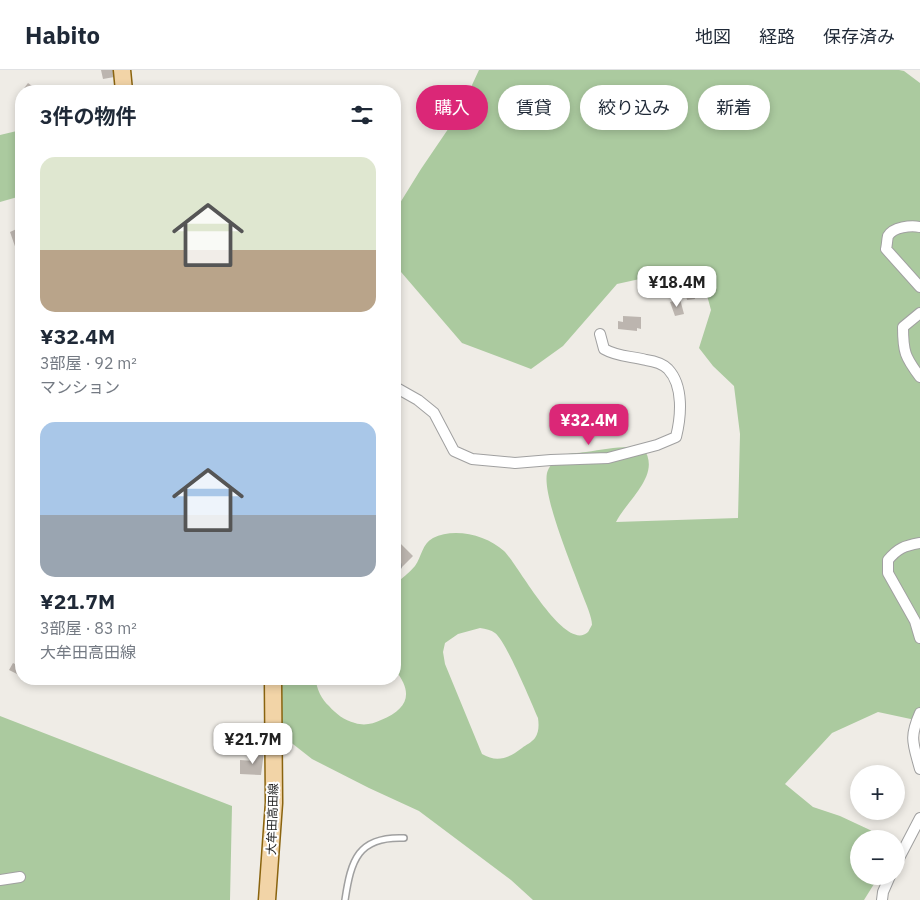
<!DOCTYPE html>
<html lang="ja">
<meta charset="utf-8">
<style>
:root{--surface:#fff;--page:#f2f2f3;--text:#1f2937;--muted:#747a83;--line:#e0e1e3;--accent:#db2777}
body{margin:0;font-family:"IBM Plex Sans","Noto Sans JP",sans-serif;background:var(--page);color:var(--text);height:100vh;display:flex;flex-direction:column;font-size:19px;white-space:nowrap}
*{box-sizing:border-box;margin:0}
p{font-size:16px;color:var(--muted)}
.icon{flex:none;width:28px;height:28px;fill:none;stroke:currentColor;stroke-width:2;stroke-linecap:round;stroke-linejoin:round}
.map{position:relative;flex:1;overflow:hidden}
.drawer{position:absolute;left:15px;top:15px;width:386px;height:600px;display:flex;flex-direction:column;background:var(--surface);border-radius:20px;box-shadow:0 2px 8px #0003}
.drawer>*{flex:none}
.hud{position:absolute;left:416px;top:15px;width:429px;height:45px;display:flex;gap:10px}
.controls{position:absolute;left:850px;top:695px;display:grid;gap:10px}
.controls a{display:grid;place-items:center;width:55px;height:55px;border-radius:50%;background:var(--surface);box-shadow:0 2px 8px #0003;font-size:25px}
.price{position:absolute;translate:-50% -42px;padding:0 11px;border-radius:10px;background:#fff;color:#222;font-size:16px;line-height:32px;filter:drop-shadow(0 1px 2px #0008)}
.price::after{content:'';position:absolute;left:50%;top:30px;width:15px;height:11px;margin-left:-8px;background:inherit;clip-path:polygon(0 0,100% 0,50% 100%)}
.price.current{background:var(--accent);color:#fff}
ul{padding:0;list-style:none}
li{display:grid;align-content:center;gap:10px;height:265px;padding:0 25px}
li span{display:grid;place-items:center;height:155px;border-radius:15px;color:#555}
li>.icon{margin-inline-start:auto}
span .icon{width:90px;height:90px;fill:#fffc;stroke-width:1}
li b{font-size:21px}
h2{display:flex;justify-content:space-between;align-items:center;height:60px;padding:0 25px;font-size:21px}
.pill{padding:0 18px;border-radius:22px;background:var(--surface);box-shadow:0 2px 8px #0003;font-size:18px;line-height:45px}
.pill.current{background:var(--accent);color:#fff}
header{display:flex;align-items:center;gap:30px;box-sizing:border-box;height:70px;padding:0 25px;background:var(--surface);border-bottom:1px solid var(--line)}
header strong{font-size:24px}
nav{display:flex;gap:28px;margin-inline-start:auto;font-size:18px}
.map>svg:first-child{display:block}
</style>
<header>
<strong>Habito</strong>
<nav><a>地図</a><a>経路</a><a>保存済み</a></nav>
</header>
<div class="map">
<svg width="920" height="830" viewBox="0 0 920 830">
<rect width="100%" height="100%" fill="#efece6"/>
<path fill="#abca9f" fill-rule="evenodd" d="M479 0H899L904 1 920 13V651L878 642 832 663 785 714 813 737 840 746 870 760 881 768 859 769V806H879L864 830H533L511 810 419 741 369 718 312 689 284 667 280 659V609H316C316 618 322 630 329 636 336 644 344 650 355 653 364 656 373 654 381 650 408 639 414 623 395 600V514C402 508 409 503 415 496 422 486 422 474 433 468 454 457 487 465 504 481 517 493 565 584 588 562 589 561 591 556 592 555 592 547 586 534 583 526 574 501 542 426 547 403 548 398 555 388 560 386 567 383 579 383 586 382 606 379 624 375 643 378 663 404 626 431 616 452L738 448 740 364 734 316 713 296 699 278 711 240 705 218 676 201 617 214 563 276 531 299 462 273 395 195V141L421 99 459 43ZM480 558C486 559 491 560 495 563 506 571 531 632 538 648 539 655 539 662 535 668 532 672 526 675 522 678 509 688 497 693 482 684L445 594 443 582 445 573 458 564Z
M21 60V126L0 132V65Z
M0 646 232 736 230 830H0Z"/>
<path fill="#bcb5af" d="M101 0H118L120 6 103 9Z
M28 13 39 21H22Z
M102 18H121L122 21H103Z
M21 157V184L18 185 10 162Z
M685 208 688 217 670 220 666 210Z
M693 218 695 229 687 230 685 220Z
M680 229 684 244 675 246 670 232Z
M623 246 641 247V259L637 258V261L618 259V251L623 252Z
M399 472 413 486 401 498 395 492V475Z
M13 593 21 597 19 605 9 600Z
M256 681H264L261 705 240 704V690L255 691Z"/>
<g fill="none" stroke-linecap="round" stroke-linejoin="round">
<g stroke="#a0a0a0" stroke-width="8">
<path id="service" d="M345 830C351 790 358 766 404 768"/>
</g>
<g stroke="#a0a0a0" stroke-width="12">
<path id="minor" d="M920 157C911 155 893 157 888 166 887 170 887 176 886 179L920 217
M920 243 903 257C903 282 905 287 920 307
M395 317 418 330 434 343 454 381 472 389 515 393 551 390 608 388 657 375 676 367C681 347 684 316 668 299 663 294 653 291 646 290 631 286 618 287 604 279L600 264
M920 473C904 476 898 478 888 490V503L915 551 920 568
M395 496H396
M920 643C909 668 913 673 920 699
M896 794 920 748
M0 810 20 807
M882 830 883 822 890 806"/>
</g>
<g stroke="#8a640f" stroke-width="19">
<path id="primary" d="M122 0 124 21
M267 830 274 733 273 609"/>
</g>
<use href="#service" stroke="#fff" stroke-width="5"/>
<use href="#minor" stroke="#fff" stroke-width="10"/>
<use href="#primary" stroke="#f2d4a7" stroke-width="16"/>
</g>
<g text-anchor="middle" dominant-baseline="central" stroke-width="4" stroke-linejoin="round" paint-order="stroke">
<g font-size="12" fill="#1f1f1f" stroke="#fff">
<text transform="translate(272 749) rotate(-88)">大牟田高田線</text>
</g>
</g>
</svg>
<div class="controls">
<a>+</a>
<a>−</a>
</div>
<b class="price" style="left:677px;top:238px">¥18.4M</b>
<b class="price current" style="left:589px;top:376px">¥32.4M</b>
<b class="price" style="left:253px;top:695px">¥21.7M</b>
<div class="hud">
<a class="pill current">購入</a>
<a class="pill">賃貸</a>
<a class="pill">絞り込み</a>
<a class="pill">新着</a>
</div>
<section class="drawer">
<h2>3件の物件<svg class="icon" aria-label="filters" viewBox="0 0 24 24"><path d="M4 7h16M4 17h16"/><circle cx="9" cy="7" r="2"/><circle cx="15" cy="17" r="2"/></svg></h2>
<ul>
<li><span style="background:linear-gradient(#dfe7d0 60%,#b9a48a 0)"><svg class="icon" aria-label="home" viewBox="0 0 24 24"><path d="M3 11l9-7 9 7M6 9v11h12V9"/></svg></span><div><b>¥32.4M</b><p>3部屋 · 92 m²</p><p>マンション</p></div></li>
<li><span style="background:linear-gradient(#a9c7e8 60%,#9aa5b1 0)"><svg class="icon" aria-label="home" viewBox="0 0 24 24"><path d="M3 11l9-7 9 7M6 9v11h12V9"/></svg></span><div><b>¥21.7M</b><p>3部屋 · 83 m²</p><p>大牟田高田線</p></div></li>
</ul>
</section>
</div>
